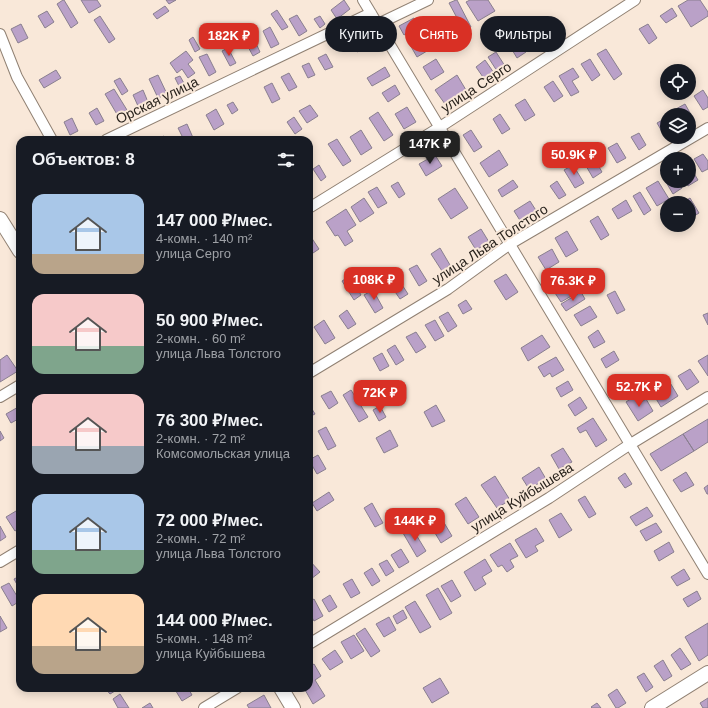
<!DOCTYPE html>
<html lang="ru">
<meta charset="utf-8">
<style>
:root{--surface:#171b24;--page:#20242c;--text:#f1f3f6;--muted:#9ea1a6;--accent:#d93025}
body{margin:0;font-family:Arial,sans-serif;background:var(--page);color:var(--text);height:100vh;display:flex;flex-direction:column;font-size:15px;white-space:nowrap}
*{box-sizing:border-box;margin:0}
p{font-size:13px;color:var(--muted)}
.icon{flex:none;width:22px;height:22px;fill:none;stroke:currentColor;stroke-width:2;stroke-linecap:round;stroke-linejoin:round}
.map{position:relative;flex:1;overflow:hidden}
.side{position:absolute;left:16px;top:136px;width:297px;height:556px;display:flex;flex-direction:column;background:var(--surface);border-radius:12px;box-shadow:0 2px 10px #0003}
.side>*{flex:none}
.hud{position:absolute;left:325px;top:16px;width:323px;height:36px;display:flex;gap:8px}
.tools{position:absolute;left:660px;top:64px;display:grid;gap:8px}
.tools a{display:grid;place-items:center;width:36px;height:36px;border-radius:50%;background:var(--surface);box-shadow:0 2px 10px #0003;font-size:20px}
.price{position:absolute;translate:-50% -34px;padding:0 9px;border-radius:8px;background:var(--accent);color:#fff;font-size:13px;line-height:26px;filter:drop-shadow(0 1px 2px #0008)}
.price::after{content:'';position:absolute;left:50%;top:24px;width:12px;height:9px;margin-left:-6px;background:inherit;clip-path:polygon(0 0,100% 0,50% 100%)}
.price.selected{background:#222;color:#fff}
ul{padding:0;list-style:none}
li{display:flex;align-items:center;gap:12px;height:100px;padding:0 16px}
li span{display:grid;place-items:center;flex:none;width:112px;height:80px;border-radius:12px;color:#555}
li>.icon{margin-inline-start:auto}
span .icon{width:48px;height:48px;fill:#fffc;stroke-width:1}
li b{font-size:17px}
h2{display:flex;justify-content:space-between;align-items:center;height:48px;padding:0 16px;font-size:17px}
.tag{padding:0 14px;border-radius:18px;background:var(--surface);box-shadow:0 2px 10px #0003;font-size:14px;line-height:36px}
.tag.selected{background:var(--accent);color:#fff}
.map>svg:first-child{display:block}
</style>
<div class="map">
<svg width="708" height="708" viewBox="0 0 708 708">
<rect width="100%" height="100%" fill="#f9e8d9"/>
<path fill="#baa1c8" stroke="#897f8f" d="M63 0H64L78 23 71 28 57 4Z
M81 0H97L101 6 89 13Z
M166 0H176L169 4Z
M344 0 350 9 337 19 331 10Z
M456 0H457L471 27 464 31 449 3Z
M470 0H488L495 11 478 21 466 2Z
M688 0H700L708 12V16L691 27 678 6Z
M165 6 169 11 157 19 153 14Z
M672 8 677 16 666 23 660 16Z
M277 10 288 27 282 30 271 14Z
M47 11 54 22 45 28 38 16Z
M297 15 307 31 299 36 289 19Z
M100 16 115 39 109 43 94 20Z
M320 16 325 24 320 28 314 19Z
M414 18 419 26 404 35 399 26Z
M21 24 28 38 18 43 11 29Z
M648 24 657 38 649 44 639 29Z
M228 26 240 44 232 49 220 31Z
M270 27 279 44 271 48 263 31Z
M536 29 544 41 536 46 528 34Z
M429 31 437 45 417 57 409 43Z
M363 32 370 44 357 52 350 39Z
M193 37 200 49 195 52 189 40Z
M517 37 526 52 517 58 508 43Z
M254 39 260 52 253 56 246 43Z
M228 48 236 63 230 66 222 51Z
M606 49 622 74 614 80 597 54Z
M186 51 193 60 188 64 195 73 188 78 182 69 177 73 170 63Z
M496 52 505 66 497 71 488 57Z
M207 54 216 72 209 76 199 57Z
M326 54 333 67 325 70 318 58Z
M436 59 444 72 431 80 423 67Z
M590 59 600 75 592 81 581 64Z
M485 60 494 73 485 80 476 67Z
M309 63 315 75 308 78 302 66Z
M385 67 390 76 372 86 367 78Z
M573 68 579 77 572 81 579 92 571 96 559 76Z
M56 70 61 78 44 88 39 80Z
M289 73 297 87 289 91 281 77Z
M158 75 167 94 158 98 149 79Z
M457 75 466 90 445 104 435 90Z
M180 76 185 85 180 88 175 78Z
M120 78 128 91 122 95 114 81Z
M553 81 563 96 554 102 544 87Z
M272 83 280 99 272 103 264 87Z
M395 85 400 94 388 102 382 93Z
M114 89 127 110 118 116 105 94Z
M143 90 148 102 138 106 133 95Z
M703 90 708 98V107L703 110 694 96Z
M525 99 535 115 525 121 515 105Z
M233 102 238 110 232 114 227 105Z
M685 104 693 118 689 120V115H677L674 110Z
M310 105 318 116 307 123 299 111Z
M407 107 416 122 404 129 395 114Z
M97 108 104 121 96 125 89 113Z
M216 109 224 124 214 130 206 115Z
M378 112 393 135 384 141 369 118Z
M500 114 510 129 502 134 493 119Z
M294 117 302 129 295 134 287 122Z
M72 118 78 131 70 135 64 122Z
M666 118 667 120V133L664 135 657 123Z
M187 124 194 140H184L178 128Z
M361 130 372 148 361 155 350 137Z
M471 130 482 147 474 152 463 135Z
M639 133 646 145 639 150 631 137Z
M164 136 166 140H156Z
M337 139 351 161 343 166 328 144Z
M617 143 626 158 617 163 608 148Z
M499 150 508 165 489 177 480 163Z
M591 153 602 172 593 178 582 159Z
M703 154 708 161V169L702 172 694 159Z
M435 155 442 166 426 176 419 164Z
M319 165 326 177 321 181 313 169Z
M573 165 584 183 575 188 564 170Z
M689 165 698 180 688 186 685 181H689Z
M667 174V181H678L682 188 673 194 663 177Z
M513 180 518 187 502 197 498 190Z
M557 181 566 195 559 199 550 186Z
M658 181 669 199 657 206 646 188Z
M398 182 405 194 399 198 391 186Z
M377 187 387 203 378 208 368 192Z
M455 188 468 208 451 219 438 199Z
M640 192 651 210 644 215 633 196Z
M364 198 374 213 360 222 351 207Z
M690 198 699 213 691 218 689 215V203H682Z
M626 200 632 211 618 219 612 209Z
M530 201 537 212 521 222 514 211Z
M346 209 356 225 347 231 353 241 345 246 338 235 335 236 326 222Z
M598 216 609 235 601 240 590 221Z
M481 229 489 242 476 250 468 237Z
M567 231 578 250 566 257 555 238Z
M309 234 319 249 310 255 309 254Z
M440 248 450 265 442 271 431 254Z
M552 249 559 262 546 270 538 257Z
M417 265 427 281 419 286 409 269Z
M395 274 408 294 400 299 387 280Z
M506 274 518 292 506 300 494 281Z
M350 276 361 295 354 300 342 281Z
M577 281 582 290 561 302 555 293Z
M373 290 383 308 375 313 364 295Z
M615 291 625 310 617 314 607 295Z
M581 292 585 299 566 311 561 304Z
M466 300 472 309 463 314 458 305Z
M590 306 597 317 581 326 574 315Z
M347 310 356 324 348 329 339 316Z
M448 312 457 326 448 332 439 317Z
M708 313V325L703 315Z
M324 320 335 338 325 344 314 327Z
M435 320 444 336 435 341 425 325Z
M598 330 605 342 594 348 588 337Z
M416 332 426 347 416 353 406 337Z
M542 335 550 347 528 361 521 348Z
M395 345 404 360 396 365 387 350Z
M614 351 619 360 606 368 601 359Z
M382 353 389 366 380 371 373 358Z
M7 355 18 371 0 382V360Z
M708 355V376L698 361Z
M556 357 564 370 552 377 550 373 544 377 538 367Z
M690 369 699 382 687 390 678 376Z
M624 380 633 394 624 398 616 384Z
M568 381 573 390 561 397 556 388Z
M669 381 678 396 661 407 652 392Z
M351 390 368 417 359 422 343 395Z
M331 391 338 403 329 409 321 396Z
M635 396 640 403 646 399 653 411 638 421 626 402Z
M580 397 587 408 575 416 568 405Z
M309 404 315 414 309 417Z
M436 405 445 421 432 427 424 412Z
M20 406V418L11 423 6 414Z
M380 406 386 417 379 421 373 410Z
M593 418 607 440 596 447 586 430 580 433 577 428Z
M708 419V442L694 451 683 434Z
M326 427 336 446 328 450 318 431Z
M390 430 398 446 384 453 376 438Z
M0 431 4 438 0 441Z
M683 434 694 451 661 471 650 454Z
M563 448 572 462 559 469 551 455Z
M318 455 326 469 317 474 309 460Z
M539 467 546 479 529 489 522 478Z
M686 472 694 485 681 492 673 480Z
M625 473 632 484 625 488 618 478Z
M495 476 510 500 497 508 481 485Z
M708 485V494H707L704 488Z
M329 492 334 500 317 511 312 503Z
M585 496 596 514 589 518 578 500Z
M466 497 479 517 468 524 455 504Z
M372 503 383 523 375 527 364 508Z
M647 507 653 516 636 526 630 517Z
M16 511 20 518V528L15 531 6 517Z
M561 513 572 530 559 538 549 520Z
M440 516 452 536 441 543 429 523Z
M656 523 662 532 646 541 640 531Z
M0 526 6 537 0 541Z
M412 528 426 551 417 557 403 533Z
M536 528 544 541 535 546 538 551 526 558 515 540Z
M669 542 674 552 659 561 654 551Z
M510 543 518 556 510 560 514 567 507 572 502 565 498 567 490 555Z
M401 549 409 562 399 568 391 555Z
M485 559 492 571 482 577 486 584 475 591 464 572Z
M309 560 320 572 311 579 309 576Z
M387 560 394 571 386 576 379 564Z
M372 568 380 581 372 586 364 573Z
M684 569 690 579 677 586 671 577Z
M20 576V590L14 579Z
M352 579 360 593 351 598 343 584Z
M452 580 461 596 451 602 441 586Z
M9 583 20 601 12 606 1 587Z
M438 588 452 613 440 620 426 595Z
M697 591 701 599 688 607 683 599Z
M330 595 337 607 329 612 322 600Z
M314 599 323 616 314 621 309 612V602Z
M415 601 431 627 420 633 405 607Z
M403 610 407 618 397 624 393 616Z
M0 616 7 628 0 632Z
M389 617 396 630 384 637 376 624Z
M708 623V655L699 661 685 637Z
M365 628 380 651 371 657 356 634Z
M354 635 364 651 351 659 341 642Z
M680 648 691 664 681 670 671 655Z
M335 650 343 662 330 670 322 659Z
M663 660 672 676 664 681 654 666Z
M314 664 321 676 315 680 325 696 313 704 304 688H309V667Z
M644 673 653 687 646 692 637 677Z
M440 678 449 693 432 703 423 688Z
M105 688H114L115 691 110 694Z
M174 688H188L192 695 182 701Z
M617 689 626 703 618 708H616L608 695Z
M120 694 129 708H118L113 699Z
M264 695 271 708H249L247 705Z
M708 698V708H703L700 703Z
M150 703 153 708H142Z
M597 703 601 708H592L591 707Z"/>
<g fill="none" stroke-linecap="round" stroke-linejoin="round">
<g stroke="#908173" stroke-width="12">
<path id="minor" d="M363 0 708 574
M378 24 428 0
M0 34 17 77 52 140
M106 140 371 13
M309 208 440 127 635 0
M309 373 448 289 510 244 708 128
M0 397 20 385
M0 562 20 550
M309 644 549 498 629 445 708 397
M204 708 237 688"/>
</g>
<g stroke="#908173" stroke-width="16">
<path id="secondary" d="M0 219 20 251
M281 688 293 708
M652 708 708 673"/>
</g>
<use href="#minor" stroke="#fff" stroke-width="10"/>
<use href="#secondary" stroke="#fff" stroke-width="14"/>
</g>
<g text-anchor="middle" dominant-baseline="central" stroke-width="4" stroke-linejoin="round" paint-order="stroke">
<g font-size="14" fill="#29231d" stroke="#f9e8d9">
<text transform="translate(476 87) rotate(-33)">улица Серго</text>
<text transform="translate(157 100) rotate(-26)">Орская улица</text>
<text transform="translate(490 244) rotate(-33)">улица Льва Толстого</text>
<text transform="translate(522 497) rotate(-32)">улица Куйбышева</text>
</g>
</g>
</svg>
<div class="tools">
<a><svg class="icon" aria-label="locate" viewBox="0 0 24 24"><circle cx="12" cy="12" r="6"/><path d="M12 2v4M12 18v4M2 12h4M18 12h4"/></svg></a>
<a><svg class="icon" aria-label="layers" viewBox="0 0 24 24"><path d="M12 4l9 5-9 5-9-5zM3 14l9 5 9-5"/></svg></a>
<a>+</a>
<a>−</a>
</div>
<b class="price" style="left:229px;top:57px">182K ₽</b>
<b class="price selected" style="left:430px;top:165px">147K ₽</b>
<b class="price" style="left:574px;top:176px">50.9K ₽</b>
<b class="price" style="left:374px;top:301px">108K ₽</b>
<b class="price" style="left:573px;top:302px">76.3K ₽</b>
<b class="price" style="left:639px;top:408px">52.7K ₽</b>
<b class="price" style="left:380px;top:414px">72K ₽</b>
<b class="price" style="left:415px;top:542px">144K ₽</b>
<div class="hud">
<a class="tag">Купить</a>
<a class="tag selected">Снять</a>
<a class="tag">Фильтры</a>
</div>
<section class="side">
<h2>Объектов: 8<svg class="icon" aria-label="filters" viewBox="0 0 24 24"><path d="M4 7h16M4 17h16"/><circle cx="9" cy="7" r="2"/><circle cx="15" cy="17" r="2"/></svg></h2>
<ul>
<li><span style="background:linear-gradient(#a9c7e8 75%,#b9a48a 0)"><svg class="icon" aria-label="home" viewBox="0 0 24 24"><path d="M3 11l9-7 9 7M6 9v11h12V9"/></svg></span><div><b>147 000 ₽/мес.</b><p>4-комн. · 140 m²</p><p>улица Серго</p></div></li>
<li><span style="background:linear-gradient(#f6c9c9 65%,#7fa58c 0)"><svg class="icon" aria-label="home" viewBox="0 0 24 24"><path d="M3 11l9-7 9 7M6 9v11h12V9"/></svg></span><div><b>50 900 ₽/мес.</b><p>2-комн. · 60 m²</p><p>улица Льва Толстого</p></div></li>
<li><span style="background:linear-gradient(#f6c9c9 65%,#9aa5b1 0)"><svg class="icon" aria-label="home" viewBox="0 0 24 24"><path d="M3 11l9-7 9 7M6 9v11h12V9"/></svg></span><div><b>76 300 ₽/мес.</b><p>2-комн. · 72 m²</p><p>Комсомольская улица</p></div></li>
<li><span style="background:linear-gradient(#a9c7e8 70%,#7fa58c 0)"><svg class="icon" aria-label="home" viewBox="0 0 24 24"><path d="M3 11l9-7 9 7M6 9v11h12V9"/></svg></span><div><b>72 000 ₽/мес.</b><p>2-комн. · 72 m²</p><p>улица Льва Толстого</p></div></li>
<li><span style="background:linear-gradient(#ffd9b3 65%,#b9a48a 0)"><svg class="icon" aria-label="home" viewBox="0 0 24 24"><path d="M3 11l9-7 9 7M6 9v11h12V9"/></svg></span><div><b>144 000 ₽/мес.</b><p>5-комн. · 148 m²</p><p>улица Куйбышева</p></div></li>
</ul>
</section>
</div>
